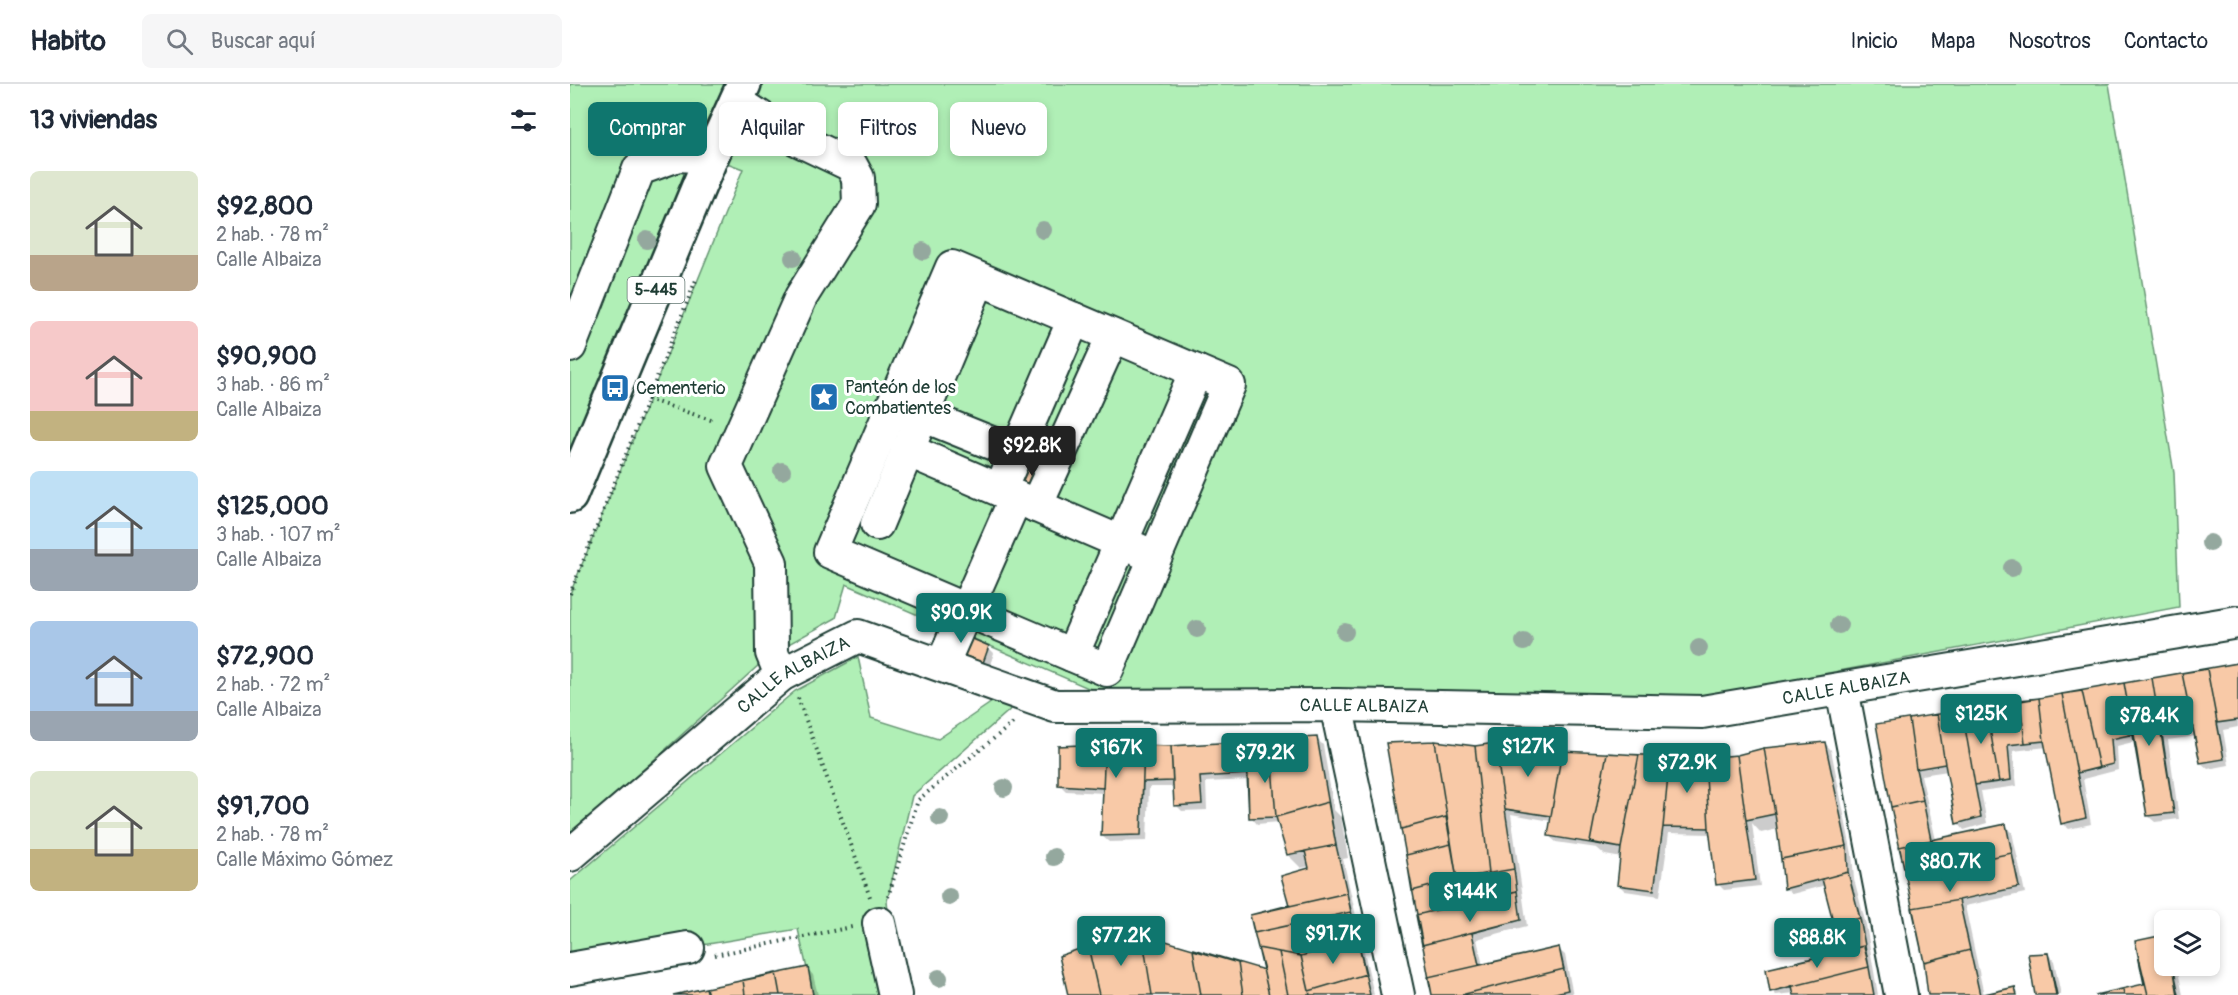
<!DOCTYPE html>
<html lang="es">
<meta charset="utf-8">
<style>
:root{--surface:#fff;--page:#f6f6f7;--text:#1f2937;--muted:#747a83;--line:#e0e1e3;--accent:#0f766e}
body{margin:0;font-family:Pangolin,sans-serif;background:var(--page);color:var(--text);height:100vh;display:flex;flex-direction:column;font-size:22px;white-space:nowrap}
*{box-sizing:border-box;margin:0}
p{font-size:20px;color:var(--muted)}
.icon{flex:none;width:33px;height:33px;fill:none;stroke:currentColor;stroke-width:2;stroke-linecap:round;stroke-linejoin:round}
.map{position:relative;flex:1;overflow:hidden}
.drawer{display:flex;flex-direction:column;background:var(--surface);width:570px}
.drawer>*{flex:none}
.banner{position:absolute;left:18px;top:18px;width:570px;height:54px;display:flex;gap:12px}
.controls{position:absolute;left:1584px;top:826px;display:grid;gap:12px}
.controls a{display:grid;place-items:center;width:66px;height:66px;border-radius:9px;background:var(--surface);box-shadow:0 3px 9px #0003;font-size:30px}
.price{position:absolute;translate:-50% -51px;padding:0 14px;border-radius:6px;background:var(--accent);color:#fff;font-size:20px;line-height:39px;filter:drop-shadow(0 2px 3px #0008)}
.price::after{content:'';position:absolute;left:50%;top:36px;width:18px;height:14px;margin-left:-9px;background:inherit;clip-path:polygon(0 0,100% 0,50% 100%)}
.price.current{background:#222;color:#fff}
ul{padding:0;list-style:none}
li{display:flex;align-items:center;gap:18px;height:150px;padding:0 30px}
li span{display:grid;place-items:center;flex:none;width:168px;height:120px;border-radius:9px;color:#555}
li>.icon{margin-inline-start:auto}
span .icon{width:72px;height:72px;fill:#fffc;stroke-width:1}
li b{font-size:26px}
h2{display:flex;justify-content:space-between;align-items:center;height:72px;padding:0 30px;font-size:26px}
.chip{padding:0 21px;border-radius:9px;background:var(--surface);box-shadow:0 3px 9px #0003;font-size:21px;line-height:54px}
.chip.current{background:var(--accent);color:#fff}
header{display:flex;align-items:center;gap:36px;box-sizing:border-box;height:84px;padding:0 30px;background:var(--surface);border-bottom:2px solid var(--line)}
header strong{font-size:28px}
nav{display:flex;gap:33px;margin-inline-start:auto;font-size:21px}
.search{width:420px;height:54px;background:var(--page);display:flex;align-items:center;gap:15px;box-sizing:border-box;padding:0 21px;border-radius:9px;color:var(--muted);font-size:22px}
main{display:flex;flex:1;min-height:0}
.map>svg:first-child{display:block}
</style>
<header>
<strong>Habito</strong>
<div class="search"><svg class="icon" aria-label="search" viewBox="0 0 24 24"><circle cx="10" cy="10" r="6"/><path d="M15 15l6 6"/></svg>Buscar aquí</div>
<nav><a>Inicio</a><a>Mapa</a><a>Nosotros</a><a>Contacto</a></nav>
</header>
<main>
<section class="drawer">
<h2>13 viviendas<svg class="icon" aria-label="filters" viewBox="0 0 24 24"><path d="M4 7h16M4 17h16"/><circle cx="9" cy="7" r="2"/><circle cx="15" cy="17" r="2"/></svg></h2>
<ul>
<li><span style="background:linear-gradient(#dfe7d0 70%,#b9a48a 0)"><svg class="icon" aria-label="home" viewBox="0 0 24 24"><path d="M3 11l9-7 9 7M6 9v11h12V9"/></svg></span><div><b>$92,800</b><p>2 hab. · 78 m²</p><p>Calle Albaiza</p></div></li>
<li><span style="background:linear-gradient(#f6c9c9 75%,#c2b280 0)"><svg class="icon" aria-label="home" viewBox="0 0 24 24"><path d="M3 11l9-7 9 7M6 9v11h12V9"/></svg></span><div><b>$90,900</b><p>3 hab. · 86 m²</p><p>Calle Albaiza</p></div></li>
<li><span style="background:linear-gradient(#bfe0f5 65%,#9aa5b1 0)"><svg class="icon" aria-label="home" viewBox="0 0 24 24"><path d="M3 11l9-7 9 7M6 9v11h12V9"/></svg></span><div><b>$125,000</b><p>3 hab. · 107 m²</p><p>Calle Albaiza</p></div></li>
<li><span style="background:linear-gradient(#a9c7e8 75%,#9aa5b1 0)"><svg class="icon" aria-label="home" viewBox="0 0 24 24"><path d="M3 11l9-7 9 7M6 9v11h12V9"/></svg></span><div><b>$72,900</b><p>2 hab. · 72 m²</p><p>Calle Albaiza</p></div></li>
<li><span style="background:linear-gradient(#dfe7d0 65%,#c2b280 0)"><svg class="icon" aria-label="home" viewBox="0 0 24 24"><path d="M3 11l9-7 9 7M6 9v11h12V9"/></svg></span><div><b>$91,700</b><p>2 hab. · 78 m²</p><p>Calle Máximo Gómez</p></div></li>
</ul>
</section>
<div class="map">
<svg width="1668" height="911" viewBox="0 0 1668 911">
<rect width="100%" height="100%" fill="#fff"/>
<filter id="ink" filterUnits="userSpaceOnUse"><feTurbulence type="fractalNoise" baseFrequency=".0167" numOctaves="2"/><feDisplacementMap in="SourceGraphic" scale="12" xChannelSelector="R" yChannelSelector="G"/><feConvolveMatrix kernelMatrix="1 2 1 2 8 2 1 2 1" color-interpolation-filters="sRGB"/></filter>
<g filter="url(#ink)">
<path fill="#b0efb6" stroke="#689675" stroke-width="1.5" d="M0 0H1539L1604 389 1609 523 1131 613 544 615 276 500 266 534 202 569 0 752V510L173 85 141 73 0 413Z
M288 573 301 634 368 655 425 616 443 623 342 712 317 817 320 848 336 911H243L228 845 0 883V797L225 607Z"/>
<path fill="#0003" d="M418 563 424 569 419 584 371 565Z
M1668 581V643L1653 646 1659 681 1638 685 1631 679 1626 652 1598 656 1609 735 1585 738 1578 732 1567 657 1547 662 1548 686 1513 695 1521 740 1499 745 1492 739 1477 663 1443 667 1447 702 1411 707 1417 739 1394 746 1388 739 1378 687 1351 691 1366 756 1435 741 1442 748 1455 809 1395 822 1414 911H1360L1322 723 1308 641Z
M746 654 753 661 764 726 771 733 778 774 773 775 804 911H500L696 889 721 822 741 786 740 782 731 784 718 771 709 738 687 740 681 733 679 696 636 698 637 726 612 727 606 721 605 703H579L577 757 539 758 532 752 534 709 496 707 490 701 601 663Z
M1255 659 1261 666 1282 770 1284 795 1296 841 1308 911H1226L1225 909 1206 911 1202 907 1267 870 1266 841 1256 801 1222 810 1215 804 1207 745 1191 749 1182 739 1190 802 1154 806 1148 800 1141 750 1099 749 1090 812 1055 807 1049 801 1052 774 1035 771 1027 764 986 758 979 752 981 737 941 730 957 842 907 855 913 882 988 865 995 871 1003 911H863L905 664 1135 676Z
M1594 853V882H1607L1613 911H1533L1576 902 1567 859Z
M1478 870 1484 877 1491 911H1466Z
M237 884 243 891 248 911H107Z"/>
<path fill="#f8c9a7" stroke="#1f3d34" stroke-width="1.5" d="M458 372 480 382 466 414 444 405Z
M370 541 419 562 413 579 363 559Z
M1668 579V636L1647 639 1654 675 1630 679 1623 645 1592 650 1604 729 1577 732 1564 650 1541 655 1543 680 1507 689 1516 734 1491 740 1474 657 1438 661 1441 696 1405 701 1411 733 1386 740 1375 680 1346 685 1353 716 1321 723 1306 640 1469 614Z
M1637 585 1654 675 1630 679 1612 589Z
M1582 594 1604 729 1577 732 1554 599Z
M1512 607 1529 684 1507 689 1492 610Z
M1469 614 1474 657 1455 659 1450 616Z
M1416 621 1429 698 1405 701 1392 626Z
M1367 630 1375 680 1346 685 1339 635Z
M747 653 766 761 717 771 706 733 679 734 677 690 630 693 632 720 604 722 601 662Z
M700 656 706 733 679 734 677 657Z
M865 657 905 662 919 789 887 795Z
M865 657 905 662 925 659 992 667 1135 674 1167 671 1194 664 1255 658 1277 762 1211 775 1205 730 1176 736 1185 796 1146 801 1139 744 1093 743 1084 806 1047 801 1051 764 978 752 981 732 935 725 944 785 887 795 876 733 831 745 816 659Z
M925 659 992 667 981 732 935 725Z
M535 660 574 661 571 751 531 752Z
M535 660 601 662 603 697 573 698 571 751 531 752 533 704 488 701V662Z
M1194 664 1205 730 1176 736 1167 671Z
M1037 669 1069 671 1051 764 1020 758Z
M1100 672 1135 674 1139 744 1093 743Z
M1353 716 1361 756 1436 740 1449 803 1389 816 1410 911 1445 903 1447 911H1358L1354 878 1321 723Z
M758 718 766 761 717 771 706 733Z
M876 733 887 795 944 785 951 836 902 849 909 881 989 863 998 906 977 911H862L831 745Z
M1436 740 1442 769 1336 791 1329 763Z
M881 760 887 795 842 807 836 771Z
M766 761 777 809 800 911H740L731 872 688 864 680 831 719 821 711 792 739 784 735 767Z
M1277 762 1278 788 1290 834 1304 911H1224L1222 902 1200 908 1196 885 1266 869 1264 841 1252 795 1214 805 1211 775Z
M1278 788 1290 834 1264 841 1252 795Z
M947 807 951 836 852 861 846 831Z
M777 809 781 828 684 849 680 831Z
M1389 816 1400 866 1354 878 1342 824Z
M572 850 582 911H529L518 862Z
M572 850 694 886 688 864 731 872 740 911H498L489 872 518 862Z
M1594 851V882H1603L1609 911H1525L1574 900 1565 857Z
M1594 851V882H1603L1608 911H1578L1565 857Z
M788 856 796 890 739 907 731 872Z
M1294 862 1299 883 1200 908 1196 885Z
M989 863 994 885 891 911H862L858 893Z
M688 864 709 868 718 911H699Z
M623 866 668 879 673 911H631Z
M1478 869 1487 911H1465L1458 870Z
M1478 869 1486 911H1465L1458 870Z
M238 883 243 911H103L136 904Z
M206 889 210 911H175L173 896Z
M1445 903 1447 911H1412Z
M136 904 138 911H103Z
M1553 905 1554 911H1525Z"/>
<g fill="none" stroke-linecap="round" stroke-linejoin="round">
<g stroke="#1f3d34" stroke-width="36">
<g id="minor">
<path d="M166 17 216 50 281 81 288 94 289 120 231 213 156 382 201 479 202 569 211 591"/>
<path d="M382 183 659 301 537 586 260 468Z"/>
<path d="M0 262 69 85 108 71 141 73"/>
<path d="M352 331 446 369"/>
<path d="M337 366 571 467"/>
<path d="M430 406 504 235"/>
<path d="M466 422 543 252"/>
<path d="M307 440 409 195"/>
<path d="M502 571 626 287"/>
<path d="M372 581 446 413"/>
<path d="M1272 605 1331 911"/>
<path d="M766 621 828 911"/>
<path id="s1" d="M0 771 211 591 288 552 485 622 766 621 1132 628 1668 538"/>
<path d="M309 839 325 911"/>
<path d="M0 885 118 864"/>
</g>
</g>
<g stroke="#1f3d34" stroke-width="38">
<path id="highway" d="M0 412 141 73 174 0"/>
</g>
<path stroke="#1f3d34" stroke-width="4" stroke-dasharray="1.5 4.5" stroke-linecap="butt" d="M77 315 144 337
M0 510 126 196
M228 614 300 813
M318 813 348 716 443 639
M145 871 282 843"/>
<use href="#minor" stroke="#fff" stroke-width="32"/>
<use href="#highway" stroke="#fff" stroke-width="33"/>
</g>
<g fill="#94a89e">
<circle cx="473" cy="146" r="9"/>
<circle cx="77" cy="156" r="9"/>
<circle cx="353" cy="167" r="9"/>
<circle cx="223" cy="174" r="9"/>
<circle cx="212" cy="387" r="9"/>
<circle cx="1640" cy="459" r="9"/>
<circle cx="1442" cy="484" r="9"/>
<circle cx="1269" cy="541" r="9"/>
<circle cx="627" cy="545" r="9"/>
<circle cx="775" cy="548" r="9"/>
<circle cx="954" cy="558" r="9"/>
<circle cx="1129" cy="564" r="9"/>
<circle cx="434" cy="704" r="9"/>
<circle cx="370" cy="734" r="9"/>
<circle cx="484" cy="773" r="9"/>
<circle cx="379" cy="813" r="9"/>
<circle cx="369" cy="894" r="9"/>
</g>
</g>
<defs>
<g id="bus-square" transform="scale(1.5)"><rect x="-9" y="-9" width="18" height="18" rx="4" fill="#1f6fb2" stroke="#fff"/><path d="M-5-6H5V4H4V6H2V4H-2V6H-4V4H-5ZM-3.5-4V0h7V-4ZM-3.5 1.2v1.5H-2V1.2ZM2 1.2v1.5H3.5V1.2Z" fill="#fff"/></g>
<g id="sight-square" transform="scale(1.5)"><rect x="-9" y="-9" width="18" height="18" rx="4" fill="#1f6fb2" stroke="#fff"/><path d="M0-6L1.8-2.2L6-1.7L2.9 1.2L3.7 5.4L0 3.3L-3.7 5.4L-2.9 1.2L-6-1.7L-1.8-2.2Z" fill="#fff"/></g>
</defs>
<g fill-rule="evenodd">
<use href="#bus-square" x="45" y="304"/>
<use href="#sight-square" x="254" y="313"/>
</g>
<g text-anchor="middle" dominant-baseline="central" stroke-width="6" stroke-linejoin="round" paint-order="stroke">
<rect fill="#fff" stroke="#627771" stroke-width="1.5" x="57.5" y="193" width="57" height="26" rx="4.5"/>
<g font-size="16" font-weight="bold" fill="#1f3d34">
<text x="86" y="206">5-445</text>
</g>
<g font-size="18" fill="#1f3d34" stroke="#fff" text-anchor="start">
<text x="275" y="303">Panteón de los<tspan x="275" dy="21">Combatientes</tspan></text>
<text x="66" y="304">Cementerio</text>
</g>
<g font-size="18" fill="#1f3d34" stroke="#fff">
<text stroke="none"><textPath href="#s1" startOffset="288">CALLE ALBAIZA</textPath></text>
<text stroke="none"><textPath href="#s1" startOffset="1366">CALLE ALBAIZA</textPath></text>
<text stroke="none"><textPath href="#s1" startOffset="882">CALLE ALBAIZA</textPath></text>
</g>
</g>
</svg>
<div class="controls">
<a><svg class="icon" aria-label="layers" viewBox="0 0 24 24"><path d="M12 4l9 5-9 5-9-5zM3 14l9 5 9-5"/></svg></a>
</div>
<b class="price current" style="left:462px;top:393px">$92.8K</b>
<b class="price" style="left:391px;top:560px">$90.9K</b>
<b class="price" style="left:1411px;top:661px">$125K</b>
<b class="price" style="left:1579px;top:663px">$78.4K</b>
<b class="price" style="left:958px;top:694px">$127K</b>
<b class="price" style="left:546px;top:695px">$167K</b>
<b class="price" style="left:695px;top:700px">$79.2K</b>
<b class="price" style="left:1117px;top:710px">$72.9K</b>
<b class="price" style="left:1380px;top:809px">$80.7K</b>
<b class="price" style="left:900px;top:839px">$144K</b>
<b class="price" style="left:763px;top:881px">$91.7K</b>
<b class="price" style="left:551px;top:883px">$77.2K</b>
<b class="price" style="left:1247px;top:885px">$88.8K</b>
<div class="banner">
<a class="chip current">Comprar</a>
<a class="chip">Alquilar</a>
<a class="chip">Filtros</a>
<a class="chip">Nuevo</a>
</div>
</div>
</main>
